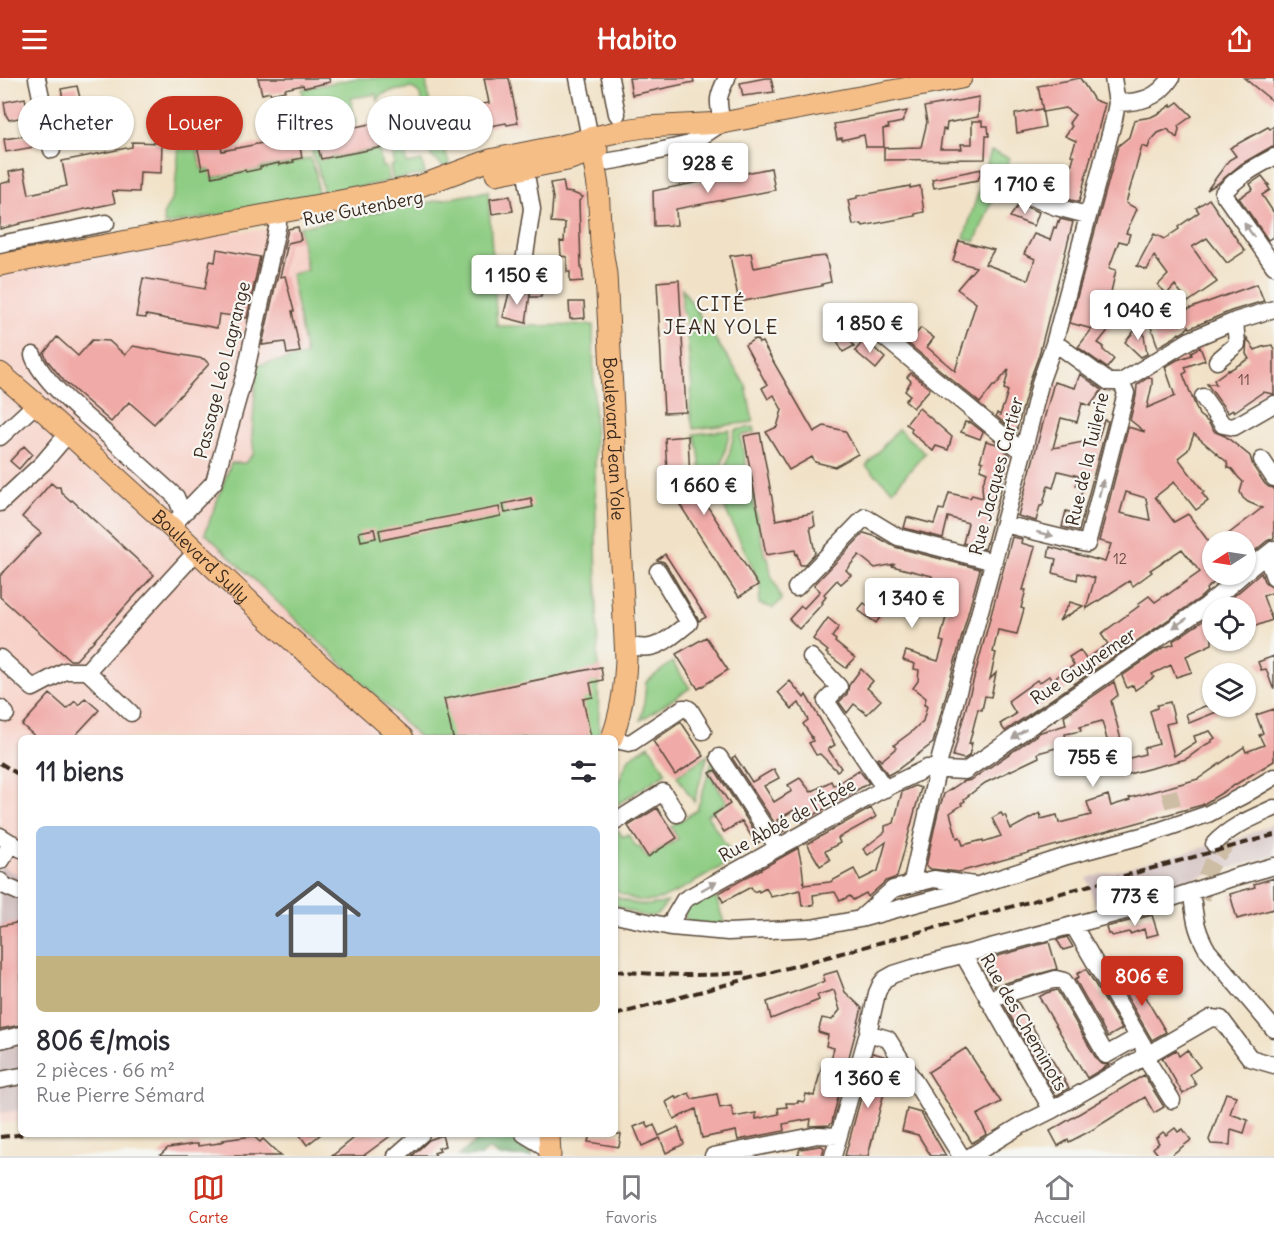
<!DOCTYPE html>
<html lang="fr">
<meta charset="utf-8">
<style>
:root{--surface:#fff;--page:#f7f7f7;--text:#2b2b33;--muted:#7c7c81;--line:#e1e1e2;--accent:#c8321e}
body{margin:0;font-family:Delius,sans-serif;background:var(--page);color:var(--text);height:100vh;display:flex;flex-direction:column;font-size:22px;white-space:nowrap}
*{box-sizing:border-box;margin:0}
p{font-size:20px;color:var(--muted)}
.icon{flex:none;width:33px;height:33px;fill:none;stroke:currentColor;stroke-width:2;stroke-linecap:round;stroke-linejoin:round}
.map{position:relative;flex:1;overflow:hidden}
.drawer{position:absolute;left:18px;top:657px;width:600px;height:402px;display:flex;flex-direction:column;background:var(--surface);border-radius:9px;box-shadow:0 2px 4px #0004}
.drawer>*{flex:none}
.top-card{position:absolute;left:18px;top:18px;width:600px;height:54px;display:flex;gap:12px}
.needle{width:39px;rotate:258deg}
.buttons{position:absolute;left:1202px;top:453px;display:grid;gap:12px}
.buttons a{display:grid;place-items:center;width:54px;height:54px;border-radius:50%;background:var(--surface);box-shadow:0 2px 4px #0004;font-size:30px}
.price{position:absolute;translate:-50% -51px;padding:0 14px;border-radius:6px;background:#fff;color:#222;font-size:20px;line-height:39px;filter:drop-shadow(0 2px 3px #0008)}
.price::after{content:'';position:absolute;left:50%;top:36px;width:18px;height:14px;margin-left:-9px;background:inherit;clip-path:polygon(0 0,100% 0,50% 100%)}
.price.current{background:var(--accent);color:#fff}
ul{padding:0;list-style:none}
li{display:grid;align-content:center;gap:12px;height:318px;padding:0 18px}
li+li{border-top:2px solid var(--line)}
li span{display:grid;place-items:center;height:186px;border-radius:9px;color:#555}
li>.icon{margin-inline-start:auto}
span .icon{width:108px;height:108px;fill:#fffc;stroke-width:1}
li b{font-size:26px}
h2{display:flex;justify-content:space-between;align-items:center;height:72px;padding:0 18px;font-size:26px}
.chip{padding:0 21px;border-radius:27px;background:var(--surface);box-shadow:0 2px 4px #0004;font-size:21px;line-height:54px}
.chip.current{background:var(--accent);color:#fff}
header{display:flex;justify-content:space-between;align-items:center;height:78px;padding:0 18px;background:var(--accent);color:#fff;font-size:27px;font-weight:700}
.tabs{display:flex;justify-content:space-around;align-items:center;height:84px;border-top:2px solid var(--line);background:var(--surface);font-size:16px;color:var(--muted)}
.tabs a{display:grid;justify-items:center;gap:3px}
.tabs .current{color:var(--accent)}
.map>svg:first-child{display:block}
</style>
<header><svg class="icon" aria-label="menu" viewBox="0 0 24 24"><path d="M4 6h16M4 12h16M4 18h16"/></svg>Habito<svg class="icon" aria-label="share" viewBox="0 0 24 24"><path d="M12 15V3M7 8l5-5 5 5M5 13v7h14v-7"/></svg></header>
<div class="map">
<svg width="1274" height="1078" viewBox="0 0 1274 1078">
<rect width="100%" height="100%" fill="#f6f6f2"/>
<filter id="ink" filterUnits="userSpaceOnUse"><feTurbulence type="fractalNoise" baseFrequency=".0167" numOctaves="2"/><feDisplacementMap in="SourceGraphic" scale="12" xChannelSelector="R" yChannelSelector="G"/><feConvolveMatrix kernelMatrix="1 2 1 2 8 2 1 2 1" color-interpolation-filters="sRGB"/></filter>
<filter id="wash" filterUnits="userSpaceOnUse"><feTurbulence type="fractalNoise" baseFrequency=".008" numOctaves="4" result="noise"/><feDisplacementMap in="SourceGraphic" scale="24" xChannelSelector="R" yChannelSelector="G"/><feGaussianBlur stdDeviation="1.35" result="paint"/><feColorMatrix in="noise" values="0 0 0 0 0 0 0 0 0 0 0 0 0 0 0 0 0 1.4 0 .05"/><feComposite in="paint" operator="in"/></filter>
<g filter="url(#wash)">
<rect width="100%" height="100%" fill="#f1e2c7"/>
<path fill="#f7d1c8" d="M299 149 307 193 291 196 307 278 252 358 254 375 245 385 405 645 420 660H21V1043L0 1046V176L127 162Z"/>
<path fill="#d2bfc0" d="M1274 745V778L1095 827 1087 800 1240 760Z
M0 788 21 798V1032L0 1035Z"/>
<path fill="#8fcd84" stroke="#657c51" stroke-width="1.5" d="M357 0H426C428 31 440 58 450 87L444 89 431 78 420 17 416 12 411 10 388 14 381 17 378 23 376 16 351 20 356 46 314 55 320 82 379 71 382 89H386L390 103 324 116 318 90 313 78 308 40 302 11Z
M187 22 191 42 189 44 192 59H194L201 91H209L212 100 261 91V90L278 87 279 88 310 80 316 95 318 116 304 121 165 147 163 137 171 122 175 110 179 68V23Z
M991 73 1010 80 975 164 964 160Z
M405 74 407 86 422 83 425 96 393 102 390 88 394 87 393 76Z
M488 113 497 248H525L593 247 599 660H420L205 455 231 385H245L254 375 252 358 257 287 306 278 291 196 307 192 299 149Z
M682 210 702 241 687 252 686 251V242L682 229Z
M705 246 746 307 753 344 694 351 691 341 690 327 692 309 687 258Z
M754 349 755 354 740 358 765 479H768L771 497 782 522 773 530 759 526 761 507 719 418 735 352Z
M898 351 925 375 893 412 866 388Z
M730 352 716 411 701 396 699 374 694 356Z
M672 584 690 610 641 642 644 626 646 604Z
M649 667 666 695 615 728V712L629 680Z
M708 677 694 724 677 698Z
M714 677 720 686 709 695 727 724 707 737 735 781C721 789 707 797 693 805 665 821 645 833 615 812V753L617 751 623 759 628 756 636 769 639 768 647 780 678 761 671 749 697 732Z
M711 815 717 822 724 845 723 848 689 844 685 841V829Z
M615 818C632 827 648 830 667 824 664 828 661 833 657 836 647 843 625 831 615 827Z"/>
<path fill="#73b072" stroke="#576d48" stroke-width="1.5" d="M485 1056H510L531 1068 532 1078H499L489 1071 481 1078H458Z"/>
<g id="blocks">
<path fill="#f0aaa7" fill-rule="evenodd" d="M258 0H329L330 4 304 10 303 7 285 11V13L271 16 270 14 262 16Z
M484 0H509L518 45 507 47 506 45 448 56 444 33 489 25Z
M629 0H693L694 4 632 17Z
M765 0H771L774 14 743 18 740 5Z
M1080 0 1094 22 1105 26 1079 124 1059 119 1031 108 1032 106 1038 107 1064 114 1074 78 1071 77 1076 63 1065 58 1072 48 1069 45 1075 37 1065 30 1043 34 1038 8Z
M1244 0H1274V24L1265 17Z
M77 8 80 20H82L84 30 76 32 75 64H72L71 59V63L61 62 59 56 61 38 67 39 61 11Z
M979 19 978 39 947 45 946 52 943 51 940 71H962L961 66H972V43H982V48H988L989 58H986L985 81 884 82V70L921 69 927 44 924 29Z
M25 20 29 38 9 42 6 37 4 24Z
M1178 24 1192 38 1178 48 1179 51 1177 60 1170 54 1168 51 1158 55 1150 64 1148 70 1142 68 1126 125 1137 131 1126 155 1130 156 1127 165 1119 163 1109 190 1116 192 1109 223 1122 235 1098 265 1103 268V272L1114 281 1107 290 1078 269 1092 251 1070 245 1118 68 1129 59 1134 42 1151 39 1161 34 1171 27V29Z
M213 29 222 73 298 58 302 80 293 82 294 84 279 87V85L260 89V91L246 94 245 92 212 99 210 89 202 91 195 57 193 58 190 44 192 43 190 33Z
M1042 31 1045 49 1017 55 1015 36Z
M907 33 902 44 888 47 889 50 883 51 884 69H866L864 57 842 62V60L837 61 834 46Z
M385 34 387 43 423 36 427 61 321 81 315 57 375 45 373 36Z
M1274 48V69L1269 70 1241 86 1217 106 1207 112 1229 82 1236 78 1230 70 1268 49 1270 51Z
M32 57 34 69 6 74 4 61Z
M132 64 162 65 161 95 140 94 139 114 112 113 115 125 96 129 95 131 90 130 20 145V146L0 151V106L11 103 9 94 24 91 29 116 67 108 62 83 132 69Z
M771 90 775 112 676 131 677 147 654 148 653 113Z
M982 91 978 102 934 110 932 101Z
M1262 98 1269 107H1267L1270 112 1262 117 1274 135V158L1268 162 1239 120 1253 111 1250 106Z
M563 103 565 114 573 115 583 119 579 123 581 189H582L583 203 570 204V194H567V179L561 178 560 163 564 164 565 145 551 144 553 120 550 105Z
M910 108V110L920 108 924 134 915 136V138L863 148 862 146 853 147 848 122 857 120V118Z
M510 118 513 133 492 136 490 121Z
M1209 121 1245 173 1227 185 1207 160 1192 169 1217 204 1188 224 1175 207 1167 216 1158 207 1168 197 1154 178 1147 192 1137 188 1154 156 1164 161 1179 151 1178 149 1199 134 1196 130Z
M1019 126 1039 134 1034 148 1010 139Z
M1060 141 1073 144 1039 277 1031 299 1016 355 996 338 997 335 1000 337 1004 326 1008 313 1004 311 1009 291 995 308H993L980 325 881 243 884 239 890 244 894 240 914 258 921 250 934 260 927 269 955 293 976 225 957 211 976 189 953 183 959 163 994 172 985 186 1028 202 1035 181 1024 176 1034 156 1050 162 1054 149 1056 150 1058 143 1059 144Z
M298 149 301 162 288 165 280 199 285 198 294 233H292L300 274 287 276 285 264 262 267 288 151Z
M217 171 260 179 247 240 219 236 217 250 146 237V240L136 239 143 200 205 211 210 183 215 184Z
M751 175 754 190 806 180 826 178 831 204 822 206V208L739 224 730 178Z
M679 202 686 334 664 335 657 204Z
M532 206 543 208 541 219H530Z
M1257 206 1264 223 1231 233 1190 250 1189 248 1185 253 1180 256 1179 255 1175 259 1158 269 1148 241 1160 226 1172 236 1171 238 1173 237 1176 240 1186 232Z
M510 211 530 216 526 245 503 239Z
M569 224H584L585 240 570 241Z
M837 241 847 260 848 259 854 268 843 274 828 245Z
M1142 244 1147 276 1141 279 1125 264Z
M57 259 78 278 92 262 109 263 125 277 133 268 204 281 209 286 154 346 129 324 111 344 64 303 47 282 44 275Z
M756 260 759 265 762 264 814 354 824 348 845 353 858 376 835 389 815 384 812 379 789 392 766 354 777 349 782 332 774 317 768 321 762 310 767 307 745 267Z
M1247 260 1255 272 1262 269 1272 267 1274 272V316L1263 314 1234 334 1233 332 1228 335 1207 306H1216L1214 302 1228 292V293L1249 281 1246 276Z
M865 261 885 280 876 291 855 273Z
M1200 269 1205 282 1185 289 1187 294 1183 296 1199 337 1208 344 1215 354 1225 358 1250 378 1253 388 1265 406 1269 409 1274 410V460L1267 463 1245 481V464H1218L1262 430 1248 424 1243 420 1240 414 1243 404 1238 399 1232 391 1228 390 1227 384 1222 380 1194 356 1188 372 1178 380 1204 414 1202 415 1208 423 1196 432 1174 404 1155 419 1174 444 1188 436 1212 468V496H1225L1206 511 1207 513 1200 520 1005 653 1000 646 1016 636 1008 623 1037 602 1039 605 1049 598 1052 602 1074 587 1069 579 1080 572 1086 581 1108 566 1101 556 1139 528 1138 526 1149 518 1155 524 1167 516V517L1200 494 1182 471 1150 492 1152 494 1133 508 1129 503 1086 531 1095 500 1078 495 1077 502 1053 495 1056 481 1048 479 1050 469 1105 484 1111 466 1099 463 1128 349 1145 354 1130 342 1136 318 1137 307 1149 299 1152 301V307L1147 330 1175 318 1165 289 1177 282 1192 277 1191 274ZM1126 414 1146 420 1150 442 1120 435Z
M911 295 930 311 913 330 905 323 910 317 905 313 911 303 907 299Z
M1080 296 1102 312 1090 328 1082 325 1077 344 1061 340 1053 370 1088 363V360L1098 362 1104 342 1108 343 1079 453 1062 449 1066 433 1076 436 1083 409 1076 407 1079 398 1058 393 1053 410 1048 408 1043 426 1042 428H1040L1036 443 1018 438 1054 304 1075 310Z
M919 330 952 359 948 372 936 368 933 373 911 354 912 350 906 346Z
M965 344 969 345 970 344 983 354 980 361 961 354Z
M760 355 776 442 813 435 815 448 810 449 815 475 804 487H800L797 476 796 477 795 472 766 477 744 358Z
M688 358 690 401 758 507 739 519 668 408 665 360Z
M986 363 997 366 1010 377 985 471 963 465 968 445 948 439 943 460 904 450 907 439 934 446 939 431 944 432 949 415 970 420 972 417 983 420 982 408 987 394 980 391 983 384 980 383Z
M24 368 32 376 19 391 10 383Z
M51 405 56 409H60L61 414 71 423 72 422 154 497 76 582H70L0 519V498L41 455 22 439Z
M531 420 533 429 505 435 503 426Z
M499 429 501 438 381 462 379 452Z
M374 451 376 460 361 463 359 454Z
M864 455 877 459 895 469 980 491 933 665 897 692 888 697 877 681 879 680 881 683 896 670 894 667 910 655 923 643 927 628 924 627 926 620 913 610 918 603 919 592 914 591 915 586 903 582 906 573 938 583 944 564 940 563 952 515 930 508 932 498 892 488 894 486 875 490 859 477 846 492 851 497 841 506 837 502 824 516 826 519 822 524 823 525 799 551 789 541 801 528 804 530 820 513 814 507Z
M1012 459 1022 461 1021 465 1035 469 1023 512H1026L1021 530 1024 531 1017 556 998 552 993 574 996 575 990 601 996 595 991 619 985 618 982 632 978 631 969 666 972 665 969 678 964 681 953 678Z
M665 476 706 539 699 543 667 488 664 484 657 482Z
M1261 495 1264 503 1268 507 1272 509 1274 514 1263 518 1272 542 1245 552V530H1220Z
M1070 524 1083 528 1059 543Z
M864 525 881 538 876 545 858 532Z
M1212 537V566L1186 578 1192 594 1176 599 1171 587 1152 596 1154 599 1135 612 1133 607 1127 610 1122 598 1163 570 1174 566 1173 563Z
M828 540 839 549 832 559 836 562 835 564 855 580 846 590 826 575 828 573 813 561Z
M706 559 728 592 698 611 676 576Z
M1274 578V610H1273L1266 591 1261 592 1258 584Z
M601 589 603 602 590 605 593 619 583 621 591 660H453L444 621Z
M861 591 873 603 867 610 881 622 867 636 854 626 847 635 839 624 847 616 849 607Z
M790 603 804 620 806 617 835 667 828 671 841 690 837 693 820 676 816 677 812 670 809 665 813 663 811 659H812L803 646 808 642 799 625 792 631 778 614Z
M1114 604 1118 617 1111 623 1126 681 1145 676 1144 670 1159 666 1150 633 1157 630V627L1170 624 1175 644 1166 646 1174 678 1196 664 1194 658 1210 653 1215 660 1212 662V664L1207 666 1186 681 1117 699 1102 643 1080 649 1081 653 1065 656 1067 667 1038 675 1039 679 985 705 964 721 965 723 961 725 962 727 950 735 957 760 960 759 963 767 983 762V764L1001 758 992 740 1001 735 1003 738 1005 737 1011 751 1040 735 1041 741 1057 737 1059 745 1091 737 1087 724 1108 717 1111 728 1130 722 1129 720 1198 701 1244 669 1246 674 1264 667 1259 657 1263 655 1256 637 1274 631V683L1202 727 959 794 931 791 926 788 938 734 944 716 962 704 971 702 1041 654 1066 647 1064 638Z
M50 616 67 631 75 623 79 627 85 620 99 632 73 660H37L22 647Z
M1205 628H1229V629L1189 645 1186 636Z
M681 644 704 678 675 697 653 663Z
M735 678 752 704 774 691 779 700 764 708 774 724 792 713 788 707 800 700 811 714 831 703 833 707 837 706 859 692 869 705 802 744 794 732 777 742 784 753 781 755 732 680Z
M715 692 761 763 756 766 742 743 724 754 713 737 730 726 710 695Z
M915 708 921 710 897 799 886 803 869 818 868 819 866 815 853 822 850 818 840 823 835 814 813 817 814 827 802 828 800 812 771 819 766 810 759 814 758 812 754 814 751 809 723 824 719 815 798 770 802 788 804 807 830 804 854 791 860 802 878 793 886 764 868 777 863 771 885 754V748L894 745 902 714Z
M657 730 677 760 648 779 628 748Z
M871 730 876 739 838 760 840 765 825 773 830 782 820 788 807 766Z
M1274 800V831L1237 841 1230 816 1255 809 1254 806Z
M1152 837 1158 856 1146 859 1144 851 1130 856 1129 854 1112 858 1111 856H1108L1106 849Z
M21 844V947L0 951V848Z
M1067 859 1073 869 1063 872 1057 862Z
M1049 864 1057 891 994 908 987 881Z
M1086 891 1122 951 1108 959 1075 901 1079 899 1077 896Z
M1129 892 1166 954 1152 962 1121 908 1126 905 1122 897Z
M837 893 845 914 862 930 833 1039 832 1045 829 1047 810 1048 811 1041 783 1046 784 1053 738 1062 736 1053 702 1060 696 1031 674 1041 666 1024 676 1018 677 1021 689 1015 692 1021 717 1016 720 1030 731 1028 734 1039 756 1035V1041L779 1036 778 1030 787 1029 786 1025H798V1023L804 1024 806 1016 814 1018 822 987 829 990 834 970 826 968 828 957 818 954 822 940 832 942 840 932 834 912 817 917 819 922 771 941 767 924 825 903 823 897Z
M1057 912 1097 982 1101 986 1109 987 1087 1000 1039 919 1046 915Z
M1017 923 1069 1010 1056 1018 1004 927Z
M966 970 1001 1024 977 1037 987 1056 972 1065 928 994Z
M1176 972 1179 978 1187 972 1200 989 1190 996 1196 1007 1183 1016 1162 980Z
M873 975 887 979 883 995 885 996V998L888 999 868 1078H845Z
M1144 997 1164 1029 1154 1035 1145 1019 1092 1052 1069 1064 1068 1062 1058 1068 1050 1053Z
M1226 1015 1236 1018 1230 1036 1248 1042 1244 1055 1231 1051 1230 1067 1211 1066 1209 1062Z
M907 1031 921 1035 946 1078H931L918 1057 902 1053Z
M646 1044 649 1050 654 1047 659 1058 678 1049 684 1066 666 1075 660 1060 642 1068 634 1049Z
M1175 1050 1178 1054 1183 1051 1191 1062 1170 1078H1159L1153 1070 1159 1065 1156 1060 1163 1054 1166 1057Z
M299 1056H321L307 1067Z
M359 1056H393L363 1078H332Z
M590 1056H621L619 1069 588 1064Z
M442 1057 445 1068 438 1070 440 1073 434 1075 436 1078H412L429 1062Z
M253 1058 260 1064 263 1061 281 1078H159L168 1070 194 1066H198V1068L220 1065 219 1064 224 1063 223 1062Z
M819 1068H822L824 1070 822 1078H805L798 1076 800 1071Z"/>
</g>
</g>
<g filter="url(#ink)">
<use href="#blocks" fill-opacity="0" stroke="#564637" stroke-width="1.5"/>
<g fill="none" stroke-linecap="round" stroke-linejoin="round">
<path stroke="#cdbda5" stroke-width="16" stroke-dasharray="16 8" stroke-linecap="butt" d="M1169 713 1175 735
M1202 822C1203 794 1212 782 1231 762"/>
<g stroke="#564637" stroke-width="19">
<path id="minor" d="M37 0 52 72
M578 0 590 60
M610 0 617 36
M1117 25C1141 24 1157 21 1171 0
M1274 79C1255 89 1237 99 1223 115L1274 188
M594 82 605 84 623 81 690 66 722 45C718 23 716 21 727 0
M1010 111 1056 129 1087 137
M0 166 106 145
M521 203 532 131 525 90
M856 236 1017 369 1024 371
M1054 266 1058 267 1109 304H1121L1190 262 1235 243 1274 231
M33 277C41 302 83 336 104 354 128 376 152 397 176 419L183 436 177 442
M1217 283 1237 266 1235 243
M1203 319 1223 347 1234 349 1274 326
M0 359 36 326
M1262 382 1274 400
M0 425 43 385 60 365 69 356
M183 436 214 404 246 292 278 146
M1004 446 1087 466 1126 315 1121 304
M1264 479 1269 485 1274 499
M1245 494 1274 471
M796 510 865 439 898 459 994 484
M625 567C633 568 642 571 650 569 664 567 678 553 689 545L658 493
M811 579 839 609 826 623 885 711
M0 580 33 610 65 593H87L197 473
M87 593 131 635
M0 630 6 636
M615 662 629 665 632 664 683 630H687L690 632 703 653
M719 679 778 770
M615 744 663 714 677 736
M0 758 21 771
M1214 766C1231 748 1252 740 1274 730
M0 783 12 765
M0 803 5 808 21 815
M911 807 940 680 1024 371 1041 302 1054 266 1114 41 1117 25 1113 0
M1193 825C1195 844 1198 856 1208 873L1274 951
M615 837 671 849 728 854 811 850 860 841 948 817 1067 778 1149 756 1208 736 1244 717 1274 699
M862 839 893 811 934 801 974 807
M1073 847 1143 967 1145 979 1172 1022
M671 849 674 839 684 822 878 714 927 690 945 692 965 693 1206 528 1243 496
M963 876 1052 1032
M989 923 995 919 1056 901 1064 903 1106 977 1138 959
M868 955 888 961 961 1078
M0 962 21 957
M0 1002 21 998
M524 1056 542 1067 550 1076
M396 1078 421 1056
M713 1078 818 1057 838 1058
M833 1078 868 955 877 915 881 906 885 901 894 896 913 890 1166 822 1232 800 1274 788
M971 1078 1020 1048 1052 1032 1211 940 1221 941 1250 980 1274 987"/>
</g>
<g stroke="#564637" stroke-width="23">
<g id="major">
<path id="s1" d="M590 60 598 108 601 165 606 196 626 581C625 607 621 636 612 660"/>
<path d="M496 96 567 82 597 72"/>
<path d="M0 187 420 108 490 82 574 65 590 60 625 52 645 49 722 45 961 0"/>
<path id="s2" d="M0 295 36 326 171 449 269 542 403 660"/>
<path d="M549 1056 550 1078"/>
</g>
</g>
<use href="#minor" stroke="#fff" stroke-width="16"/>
<use href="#major" stroke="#f6be87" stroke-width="21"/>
<path stroke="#3b2a1e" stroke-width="4" stroke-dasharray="9 4.5" stroke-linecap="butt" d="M0 685 21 698
M615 893C660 897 704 899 749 894
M615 937 1274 757
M0 1059 27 1056"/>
</g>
<defs><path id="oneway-solid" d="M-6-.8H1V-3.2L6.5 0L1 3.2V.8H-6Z" transform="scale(1.5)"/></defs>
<g fill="#a79f9a">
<use href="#oneway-solid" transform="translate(1249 152) rotate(-125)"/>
<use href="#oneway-solid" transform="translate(1101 410) rotate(-76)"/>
<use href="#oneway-solid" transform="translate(1045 456) rotate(14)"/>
<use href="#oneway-solid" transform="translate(1180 545) rotate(146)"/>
<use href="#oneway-solid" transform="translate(1019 656) rotate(146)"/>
<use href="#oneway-solid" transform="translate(709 808) rotate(-29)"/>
</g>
</g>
<g text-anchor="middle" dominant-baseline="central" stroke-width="4.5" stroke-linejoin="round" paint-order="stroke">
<g font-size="15" fill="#684a40">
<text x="1244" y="301">11</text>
<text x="1120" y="480">12</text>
</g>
<g font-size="18" fill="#3b2a1e" stroke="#f6f6f2">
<text transform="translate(363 130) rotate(-11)">Rue Gutenberg</text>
<text transform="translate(222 292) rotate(-76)">Passage Léo Lagrange</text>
<text stroke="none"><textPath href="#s1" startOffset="302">Boulevard Jean Yole</textPath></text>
<text transform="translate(1087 381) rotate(-77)">Rue de la Tuilerie</text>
<text transform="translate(996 398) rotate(-75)">Rue Jacques Cartier</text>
<text stroke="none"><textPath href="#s2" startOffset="272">Boulevard Sully</textPath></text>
<text transform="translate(1083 588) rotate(-34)">Rue Guynemer</text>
<text transform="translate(787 742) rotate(-29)">Rue Abbé de l'Épée</text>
<text transform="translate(1024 944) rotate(60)">Rue des Cheminots</text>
</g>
<g font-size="20" letter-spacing="1.5" fill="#3b2a1e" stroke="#f6f6f2">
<text x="721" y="225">CITÉ<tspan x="721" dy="23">JEAN YOLE</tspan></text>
</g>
</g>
</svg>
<div class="buttons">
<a><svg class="needle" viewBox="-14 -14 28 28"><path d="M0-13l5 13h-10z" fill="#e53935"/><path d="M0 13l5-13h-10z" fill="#7c7c81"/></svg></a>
<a><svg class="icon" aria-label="locate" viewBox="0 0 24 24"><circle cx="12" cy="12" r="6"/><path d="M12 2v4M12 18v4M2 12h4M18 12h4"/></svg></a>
<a><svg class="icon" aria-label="layers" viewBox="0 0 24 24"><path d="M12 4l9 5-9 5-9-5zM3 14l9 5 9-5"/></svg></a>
</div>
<b class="price" style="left:708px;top:116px">928 €</b>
<b class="price" style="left:1025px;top:137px">1 710 €</b>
<b class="price" style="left:517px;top:228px">1 150 €</b>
<b class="price" style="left:1138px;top:263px">1 040 €</b>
<b class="price" style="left:870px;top:276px">1 850 €</b>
<b class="price" style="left:704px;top:438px">1 660 €</b>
<b class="price" style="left:912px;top:551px">1 340 €</b>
<b class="price" style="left:1093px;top:710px">755 €</b>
<b class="price" style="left:1135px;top:849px">773 €</b>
<b class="price current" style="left:1142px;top:929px">806 €</b>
<b class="price" style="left:868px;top:1031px">1 360 €</b>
<div class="top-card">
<a class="chip">Acheter</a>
<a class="chip current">Louer</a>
<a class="chip">Filtres</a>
<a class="chip">Nouveau</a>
</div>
<section class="drawer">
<h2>11 biens<svg class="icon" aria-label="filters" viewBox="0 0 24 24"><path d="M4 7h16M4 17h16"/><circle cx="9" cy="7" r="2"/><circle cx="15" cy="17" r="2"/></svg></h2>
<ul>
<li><span style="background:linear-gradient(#a9c7e8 70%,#c2b280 0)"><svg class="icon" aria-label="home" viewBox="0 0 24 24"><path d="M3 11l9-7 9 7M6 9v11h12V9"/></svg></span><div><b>806 €/mois</b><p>2 pièces · 66 m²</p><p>Rue Pierre Sémard</p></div></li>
</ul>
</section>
</div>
<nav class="tabs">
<a class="current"><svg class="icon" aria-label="map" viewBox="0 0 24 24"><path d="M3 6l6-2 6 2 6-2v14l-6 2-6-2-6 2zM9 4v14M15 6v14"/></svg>Carte</a>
<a><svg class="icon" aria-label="saved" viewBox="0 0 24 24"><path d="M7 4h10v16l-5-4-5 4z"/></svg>Favoris</a>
<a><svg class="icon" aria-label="home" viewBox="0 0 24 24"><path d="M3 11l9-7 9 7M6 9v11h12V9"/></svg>Accueil</a>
</nav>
